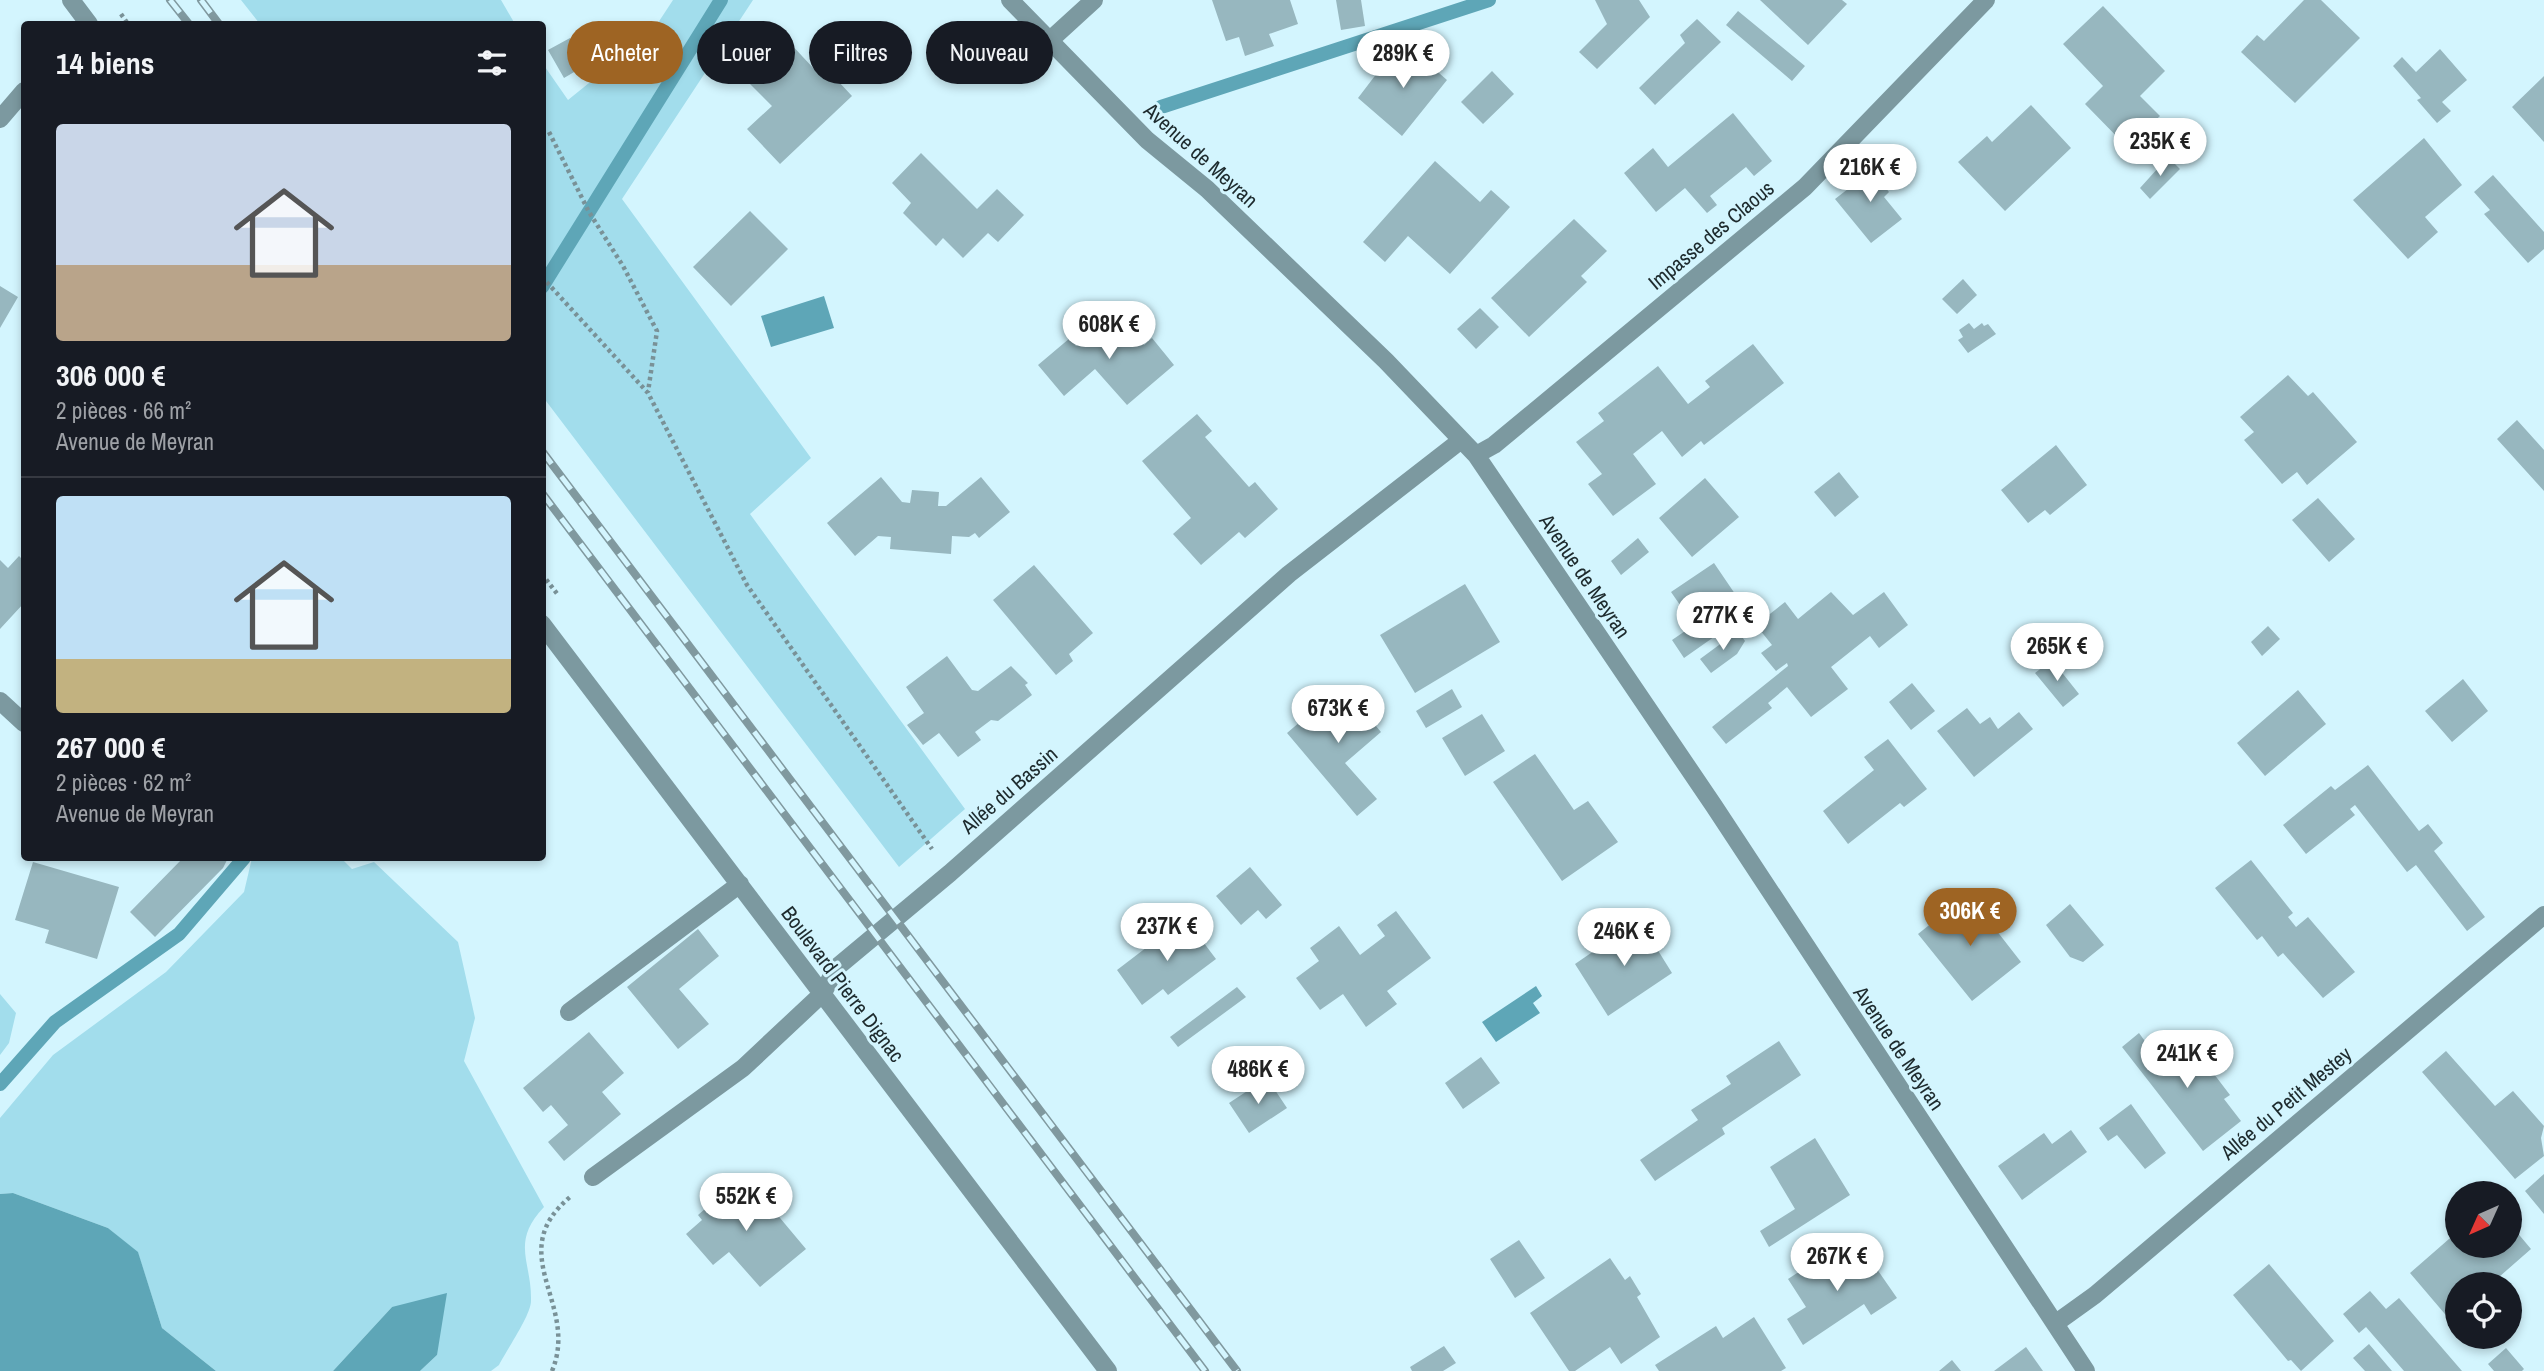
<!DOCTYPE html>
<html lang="fr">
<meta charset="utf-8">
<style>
:root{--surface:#171b24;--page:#20242c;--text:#f1f3f6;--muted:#9ea1a6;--line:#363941;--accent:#9e6423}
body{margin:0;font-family:"Archivo Narrow",sans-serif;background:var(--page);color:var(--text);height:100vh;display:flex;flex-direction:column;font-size:26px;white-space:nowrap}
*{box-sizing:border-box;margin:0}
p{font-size:23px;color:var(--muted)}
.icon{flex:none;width:38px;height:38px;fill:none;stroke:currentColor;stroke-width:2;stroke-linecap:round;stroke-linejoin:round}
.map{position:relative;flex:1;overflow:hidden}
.details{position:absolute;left:21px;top:21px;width:525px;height:840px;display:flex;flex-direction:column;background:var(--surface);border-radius:7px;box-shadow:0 4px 10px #0003}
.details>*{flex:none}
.hud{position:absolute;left:567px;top:21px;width:665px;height:63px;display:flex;gap:14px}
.needle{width:46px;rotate:225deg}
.tools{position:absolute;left:2445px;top:1181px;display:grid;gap:14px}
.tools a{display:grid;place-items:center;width:77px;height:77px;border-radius:50%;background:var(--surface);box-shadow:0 4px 10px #0003;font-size:35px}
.price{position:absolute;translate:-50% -60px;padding:0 16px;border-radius:24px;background:#fff;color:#222;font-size:23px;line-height:46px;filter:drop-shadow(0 2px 4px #0008)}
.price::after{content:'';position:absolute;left:50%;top:42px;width:21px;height:16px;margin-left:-10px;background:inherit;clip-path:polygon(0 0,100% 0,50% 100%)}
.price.active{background:var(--accent);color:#fff}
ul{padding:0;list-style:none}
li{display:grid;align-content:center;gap:14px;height:371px;padding:0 35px}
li+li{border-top:2px solid var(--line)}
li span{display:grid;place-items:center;height:217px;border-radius:7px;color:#555}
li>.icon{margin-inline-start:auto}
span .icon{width:126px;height:126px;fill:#fffc;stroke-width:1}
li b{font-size:30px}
h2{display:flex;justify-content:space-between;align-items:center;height:84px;padding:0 35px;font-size:30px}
.tag{padding:0 24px;border-radius:32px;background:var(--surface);box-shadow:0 4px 10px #0003;font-size:24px;line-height:63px}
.tag.active{background:var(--accent);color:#fff}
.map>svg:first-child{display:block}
</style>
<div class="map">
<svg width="2544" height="1371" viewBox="0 0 2544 1371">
<rect width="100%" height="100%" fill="#d3f5fe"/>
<path fill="#a2ddec" d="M241 0H501L515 24H260Z
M673 0H753L622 199 811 458 750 514 965 809 899 867 543 397V64L568 100 652 32Z
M252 858H341L352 869 374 862 458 942 475 1018 464 1061 544 1207C510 1243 532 1261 531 1301 531 1315 506 1351 499 1365L491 1371H420L437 1355 392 1307 333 1371H216L162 1328 138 1253 108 1228 13 1193 0 1194V1118L53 1055 166 972 244 892Z
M0 994 16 1013 9 1043 0 1055Z"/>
<path fill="#5ea6b7" d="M824 296 834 328 771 347 761 316Z
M1536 986 1542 996 1533 1003 1540 1013 1496 1042 1482 1022Z
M13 1193 108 1228 138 1252 162 1328 216 1371H0V1194Z
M447 1293 437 1355 420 1371H333L392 1307Z"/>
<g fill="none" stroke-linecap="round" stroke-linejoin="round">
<path stroke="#5ea6b7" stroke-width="14" d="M1161 107 1489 0
M542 287 721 0
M0 1084 55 1022 179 934 244 858"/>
</g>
<path fill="#97b7bf" d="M1212 0H1290L1298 24 1269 34 1274 46 1245 56 1239 37 1226 41Z
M1336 0H1361L1365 26 1341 30Z
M1595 0H1639L1650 17 1597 69 1579 52 1607 24Z
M1760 0H1842L1847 4 1808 45Z
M2304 0H2321L2360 38 2295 103 2241 52 2257 35 2264 41Z
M2103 6 2165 71 2140 96 2160 116 2127 147 2085 104 2103 86 2063 44Z
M1738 11 1805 66 1792 81 1726 25Z
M1697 19 1721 42 1655 105 1639 88 1685 43 1680 35Z
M570 38 586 65 564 78 548 50Z
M788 41 816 71 823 65 852 96 780 164 747 129 772 106 746 80Z
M1408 46 1447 80 1402 136 1358 98 1387 60 1392 64Z
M2440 49 2467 80 2442 102 2451 111 2437 123 2417 100 2421 98 2393 66 2402 57 2416 72Z
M1492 71 1514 94 1483 124 1461 102Z
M2544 76V142L2512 107Z
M2031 105 2071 148 2005 211 1958 162 1987 136 1992 142Z
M1733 113 1772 161 1754 176 1746 167 1710 196 1717 205 1707 213 1685 188 1656 212 1624 173 1653 148 1668 167Z
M2424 138 2462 185 2425 217 2438 232 2408 259 2353 200Z
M921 153 977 209 997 189 1024 215 998 242 988 233 963 258 943 238 936 246 903 213 911 203 892 183Z
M2168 157 2180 169 2150 199 2140 188Z
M1435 161 1480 202 1491 190 1510 207 1450 274 1408 236 1385 262 1363 242Z
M1884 161 1894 170 1880 181 1889 192 1884 197 1902 219 1871 243 1835 199Z
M2493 175 2544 232V249L2528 263 2484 214 2490 210 2474 192Z
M750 211 788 249 731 306 693 267Z
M1574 219 1607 251 1581 276 1587 282 1529 337 1491 298Z
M1963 279 1977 295 1957 314 1942 299Z
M0 286 18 297 0 328Z
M1480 308 1499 327 1476 349 1457 329Z
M1116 312 1144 345 1152 338 1174 365 1127 405 1095 369 1064 396 1038 365 1070 338 1076 346Z
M1969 323 1974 329 1982 323 1984 326 1988 324 1996 334 1968 353 1958 340 1963 337 1959 330Z
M1753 344 1784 383 1704 445 1701 441 1682 457 1662 431 1633 454 1656 484 1613 516 1588 484 1602 474 1576 442 1604 421 1598 413 1658 366 1688 404 1710 387 1705 381Z
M2288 375 2308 396 2313 392 2357 442 2307 485 2297 472 2282 484 2244 440 2254 432 2240 417Z
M1197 414 1212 431 1205 437 1249 487 1255 482 1278 509 1245 538 1239 532 1201 565 1173 534 1191 518 1142 461Z
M2517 420 2544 450V491L2497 439Z
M2056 445 2087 485 2050 515 2045 510 2028 523 2001 490Z
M1839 472 1859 497 1835 517 1814 492Z
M881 477 902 502 910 503 912 490 939 492 938 506H946L981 477 1010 512 979 538 975 533 969 537 952 536 951 554 890 549 891 537 878 536 855 556 827 523Z
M1705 478 1739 517 1692 557 1659 518Z
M2318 498 2355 539 2329 562 2292 520Z
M1638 538 1649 552 1621 575 1611 561Z
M19 556 24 561V603L0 629V560L8 568Z
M1714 563 1748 613 1684 658 1672 640 1694 625 1671 592Z
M1034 565 1093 633 1069 654 1073 661 1056 675 993 600Z
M1465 584 1500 642 1415 693 1380 635Z
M1831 592 1853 615 1884 592 1908 625 1879 648 1870 636 1831 667 1848 689 1811 717 1787 687 1768 703 1772 708 1726 744 1712 727 1788 666 1787 663 1776 671 1761 653 1772 645 1756 625 1785 602 1798 619Z
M2268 626 2280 639 2262 656 2251 642Z
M1738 631 1745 641 1737 654 1711 673 1700 659Z
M947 656 972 690 978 691 1011 666 1028 683 1025 685 1032 695 998 721 991 720 975 732 981 740 958 757 939 733 923 745 907 725 924 713 906 687Z
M2052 660 2079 694 2063 707 2035 673Z
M2463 679 2488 711 2452 742 2425 711Z
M1912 683 1935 711 1911 730 1889 702Z
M1342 686 1381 732 1345 763 1377 799 1357 816 1287 733Z
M1452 689 1462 707 1426 728 1416 711Z
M2298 690 2326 724 2265 776 2237 743Z
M1967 708 1980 724 1990 717 1998 729 2019 712 2033 729 1974 777 1937 731Z
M1482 714 1505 751 1465 776 1442 738Z
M1888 739 1927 789 1904 807 1900 803 1848 844 1823 811 1874 770 1864 757Z
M1535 754 1574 810 1588 801 1618 842 1562 881 1493 782Z
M2368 765 2419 831 2428 824 2443 843 2434 851 2485 917 2467 931 2416 865 2407 872 2355 805 2350 809 2355 815 2306 854 2283 825 2331 786 2335 790Z
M183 858H228L223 868 155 937 130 912Z
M2251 860 2293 913 2288 917 2296 927 2308 917 2355 972 2323 998 2283 953 2278 957 2262 936 2257 940 2215 888Z
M33 862 119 887 97 959 45 943 49 930 15 920Z
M1250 867 1282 905 1266 919 1258 910 1241 925 1216 896Z
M1968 894 2021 962 1972 1001 1918 934Z
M2070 904 2104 945 2083 962 2070 957 2046 925Z
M1396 911 1431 958 1387 991 1397 1004 1366 1027 1343 994 1320 1010 1296 978 1319 961 1310 948 1339 926 1360 955 1385 936 1377 925Z
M1185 918 1216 959 1168 995 1163 989 1142 1005 1117 970Z
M1639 920 1672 973 1608 1016 1575 964Z
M698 929 719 956 679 989 709 1024 678 1049 627 987Z
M1237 987 1246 997 1178 1047 1170 1037Z
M589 1032 624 1073 602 1092 621 1114 564 1161 548 1142 568 1125 551 1105 543 1112 523 1088Z
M2139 1033 2160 1062 2188 1040 2230 1095 2224 1099 2241 1121 2203 1151 2122 1047Z
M1779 1041 1801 1075 1722 1128 1725 1134 1655 1181 1640 1160 1698 1120 1691 1110 1731 1084 1726 1076Z
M2446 1051 2495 1106 2513 1091 2544 1126 2541 1138 2544 1156 2515 1179 2422 1072Z
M1481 1057 1500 1083 1463 1109 1445 1083Z
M1267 1078 1287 1108 1249 1133 1229 1103Z
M2131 1104 2166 1153 2145 1169 2117 1135 2108 1141 2099 1128Z
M2071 1130 2087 1152 2022 1200 1998 1166 2044 1133 2052 1144Z
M1815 1138 1850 1195 1769 1247 1760 1231 1795 1209 1770 1167Z
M2544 1174V1214L2525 1191Z
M744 1175 806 1249 760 1287 729 1252 713 1265 686 1234 702 1220 698 1215Z
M2510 1224 2531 1249 2491 1284H2457V1314L2450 1320 2410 1273 2457 1232V1246H2510Z
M1519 1240 1545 1278 1515 1298 1490 1259Z
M1863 1249 1897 1298 1871 1315 1864 1304 1803 1345 1787 1319 1806 1307 1788 1279 1829 1252 1839 1265Z
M1610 1258 1625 1280 1630 1276 1641 1294 1637 1297 1660 1337 1621 1364 1610 1347 1575 1371H1569L1530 1313Z
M2269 1264 2334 1341 2301 1371 2291 1360 2288 1361 2233 1295Z
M2370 1291 2386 1309 2399 1298 2462 1371H2404L2366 1327 2359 1333 2343 1314Z
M1754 1317 1786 1368 1781 1371H1659L1655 1365 1716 1326 1723 1338Z
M2369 1344 2392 1371H2365L2353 1358Z
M1444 1346 1456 1363 1443 1371H1412L1410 1367Z
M2026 1347 2043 1371H1994Z
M2506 1348 2524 1369 2522 1371H2494L2488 1364Z
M1952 1360 1961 1371H1939Z"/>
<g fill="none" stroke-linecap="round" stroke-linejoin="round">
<path stroke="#799197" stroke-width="4.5" stroke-dasharray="3.5 3.5" stroke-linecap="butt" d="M121 14 128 24
M549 132 589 212 623 266 657 331 648 392
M542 277 648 393 747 585 932 849
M542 574 558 595
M552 1371C580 1304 502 1254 570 1197"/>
<path stroke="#7c99a0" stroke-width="18" d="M71 0 89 24
M1010 0 1147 140 1207 189 1386 361 1476 455 1714 806 2086 1371
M1048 42 1094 0
M0 119 24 91
M1476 455 1494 445 1805 187 1986 0
M542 624 1108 1371
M0 701 24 723
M569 1012 740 884
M593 1177 743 1068 823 993 836 968 950 873 1289 574 1460 441
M2056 1323 2095 1295 2544 915"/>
<g stroke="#80999f" stroke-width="8">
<path id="rail" d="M170 0 189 24
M201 0 219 24
M542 451 1237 1371
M542 493 1205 1371"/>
</g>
<use href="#rail" stroke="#d3f5fe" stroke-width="5" stroke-dasharray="16" stroke-linecap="butt"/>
</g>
<g text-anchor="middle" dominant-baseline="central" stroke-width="6" stroke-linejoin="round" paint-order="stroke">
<g font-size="21" fill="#1d2a2d" stroke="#d3f5fe">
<text transform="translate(1201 155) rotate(42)">Avenue de Meyran</text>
<text transform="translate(1711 235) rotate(-40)">Impasse des Claous</text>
<text transform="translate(1585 576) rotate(56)">Avenue de Meyran</text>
<text transform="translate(1009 790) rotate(-41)">Allée du Bassin</text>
<text transform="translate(843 984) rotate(53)">Boulevard Pierre Dignac</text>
<text transform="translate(1899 1048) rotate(56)">Avenue de Meyran</text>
<text transform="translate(2286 1103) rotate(-40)">Allée du Petit Mestey</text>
</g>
</g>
</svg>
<div class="tools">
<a><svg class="needle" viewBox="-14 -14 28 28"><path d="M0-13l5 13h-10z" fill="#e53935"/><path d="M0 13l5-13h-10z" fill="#9ea1a6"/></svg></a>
<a><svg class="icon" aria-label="locate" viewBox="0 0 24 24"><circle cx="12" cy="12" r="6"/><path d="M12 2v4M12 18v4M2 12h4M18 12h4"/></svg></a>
</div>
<b class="price" style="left:1403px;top:90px">289K €</b>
<b class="price" style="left:2160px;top:178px">235K €</b>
<b class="price" style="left:1870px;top:204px">216K €</b>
<b class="price" style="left:1109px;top:361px">608K €</b>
<b class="price" style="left:1723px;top:652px">277K €</b>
<b class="price" style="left:2057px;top:683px">265K €</b>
<b class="price" style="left:1338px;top:745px">673K €</b>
<b class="price active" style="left:1970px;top:948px">306K €</b>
<b class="price" style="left:1167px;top:963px">237K €</b>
<b class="price" style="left:1624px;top:968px">246K €</b>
<b class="price" style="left:2187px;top:1090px">241K €</b>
<b class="price" style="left:1258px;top:1106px">486K €</b>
<b class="price" style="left:746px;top:1233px">552K €</b>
<b class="price" style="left:1837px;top:1293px">267K €</b>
<div class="hud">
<a class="tag active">Acheter</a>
<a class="tag">Louer</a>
<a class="tag">Filtres</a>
<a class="tag">Nouveau</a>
</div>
<section class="details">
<h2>14 biens<svg class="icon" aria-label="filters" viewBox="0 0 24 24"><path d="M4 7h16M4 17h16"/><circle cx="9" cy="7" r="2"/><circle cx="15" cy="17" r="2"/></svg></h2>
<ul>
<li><span style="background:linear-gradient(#c9d6e8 65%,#b9a48a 0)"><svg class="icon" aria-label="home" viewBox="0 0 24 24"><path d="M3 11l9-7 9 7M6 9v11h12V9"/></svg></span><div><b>306 000 €</b><p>2 pièces · 66 m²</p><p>Avenue de Meyran</p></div></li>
<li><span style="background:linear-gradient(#bfe0f5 75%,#c2b280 0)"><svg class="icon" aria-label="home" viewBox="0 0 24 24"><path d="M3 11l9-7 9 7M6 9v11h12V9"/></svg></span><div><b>267 000 €</b><p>2 pièces · 62 m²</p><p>Avenue de Meyran</p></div></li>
</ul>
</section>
</div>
